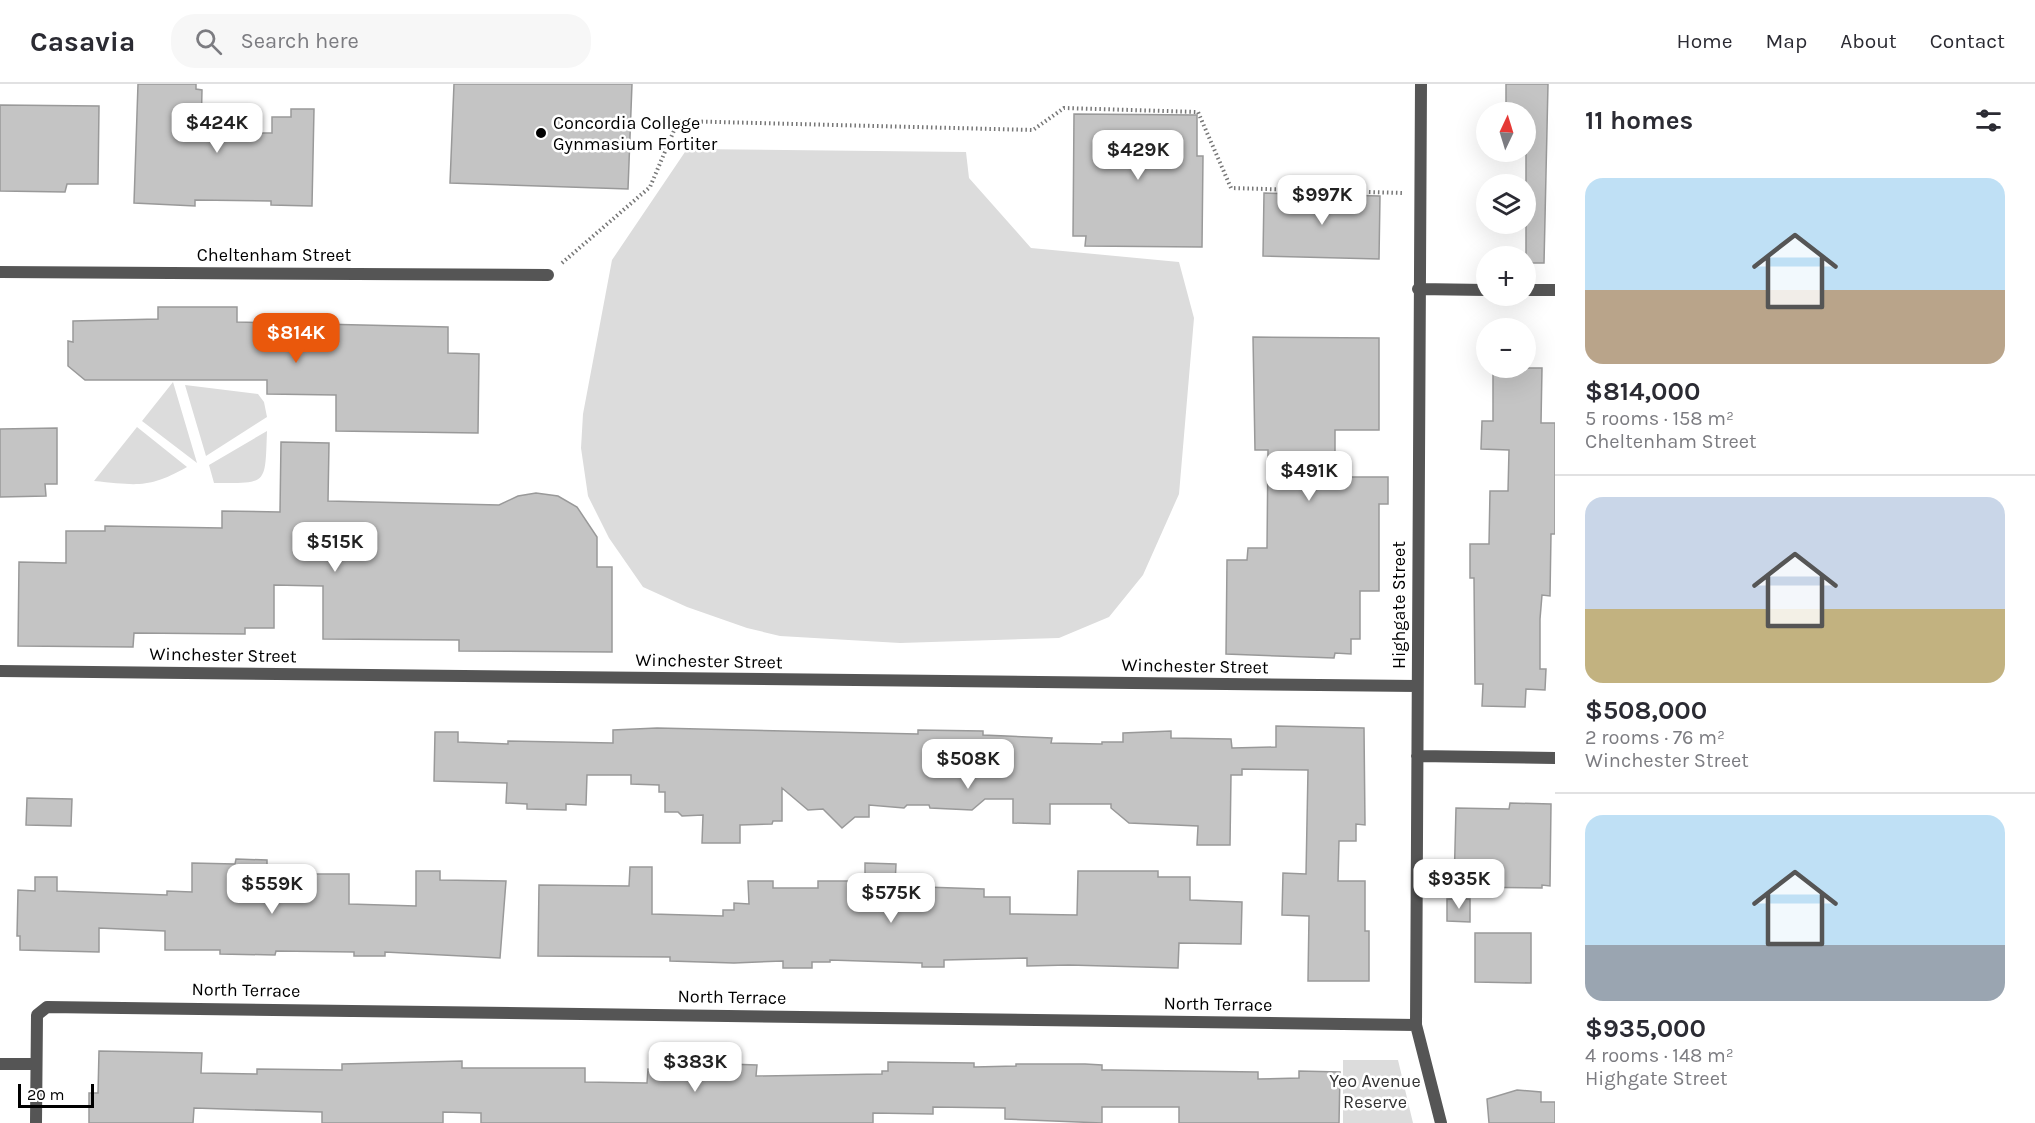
<!DOCTYPE html>
<meta charset="utf-8">
<style>
:root{--surface:#fff;--page:#f7f7f7;--text:#2b2b33;--muted:#7c7c81;--line:#e1e1e2;--accent:#ea580c}
body{margin:0;font-family:Karla,sans-serif;background:var(--page);color:var(--text);height:100vh;display:flex;flex-direction:column;font-size:22px;white-space:nowrap}
*{box-sizing:border-box;margin:0}
p{font-size:20px;color:var(--muted)}
.icon{flex:none;width:33px;height:33px;fill:none;stroke:currentColor;stroke-width:2;stroke-linecap:round;stroke-linejoin:round}
.map{position:relative;flex:1;overflow:hidden}
.details{display:flex;flex-direction:column;background:var(--surface);width:480px}
.details>*{flex:none}
.needle{width:39px;rotate:4deg}
.fabs{position:absolute;left:1476px;top:18px;display:grid;gap:12px}
.fabs a{display:grid;place-items:center;width:60px;height:60px;border-radius:50%;background:var(--surface);box-shadow:0 6px 24px #0002;font-size:30px}
.scale{position:absolute;left:18px;bottom:15px;width:76px;box-sizing:border-box;padding-left:6px;border:3px solid #000;border-top:0;font-size:16px;line-height:21px;white-space:nowrap;color:#000;-webkit-text-stroke:4px #fff;paint-order:stroke}
.price{position:absolute;translate:-50% -51px;padding:0 14px;border-radius:12px;background:#fff;color:#222;font-size:20px;line-height:39px;filter:drop-shadow(0 2px 3px #0008)}
.price::after{content:'';position:absolute;left:50%;top:36px;width:18px;height:14px;margin-left:-9px;background:inherit;clip-path:polygon(0 0,100% 0,50% 100%)}
.price.on{background:var(--accent);color:#fff}
ul{padding:0;list-style:none}
li{display:grid;align-content:center;gap:12px;height:318px;padding:0 30px}
li+li{border-top:2px solid var(--line)}
li span{display:grid;place-items:center;height:186px;border-radius:18px;color:#555}
li>.icon{margin-inline-start:auto}
span .icon{width:108px;height:108px;fill:#fffc;stroke-width:1}
li b{font-size:26px}
h2{display:flex;justify-content:space-between;align-items:center;height:72px;padding:0 30px;font-size:26px}
header{display:flex;align-items:center;gap:36px;box-sizing:border-box;height:84px;padding:0 30px;background:var(--surface);border-bottom:2px solid var(--line)}
header strong{font-size:28px}
nav{display:flex;gap:33px;margin-inline-start:auto;font-size:21px}
.search{width:420px;height:54px;background:var(--page);display:flex;align-items:center;gap:15px;box-sizing:border-box;padding:0 21px;border-radius:24px;color:var(--muted);font-size:22px}
main{display:flex;flex:1;min-height:0}
.map>svg:first-child{display:block}
</style>
<header>
<strong>Casavia</strong>
<div class="search"><svg class="icon" aria-label="search" viewBox="0 0 24 24"><circle cx="10" cy="10" r="6"/><path d="M15 15l6 6"/></svg>Search here</div>
<nav><a>Home</a><a>Map</a><a>About</a><a>Contact</a></nav>
</header>
<main>
<div class="map">
<svg width="1555" height="1039" viewBox="0 0 1555 1039">
<rect width="100%" height="100%" fill="#fff"/>
<path fill="#dcdcdc" d="M687 65 966 68 969 94 1031 164 1179 178 1194 234 1179 410 1143 491 1109 533 1059 554 900 559 780 552 747 544 687 523 643 503 609 454 588 412 581 364 583 330 612 176Z
M173 298 197 379 142 337Z
M185 301 258 310 264 318 267 333 206 372Z
M137 343 187 383C148 405 137 401 94 397Z
M267 347C265 402 268 399 214 399L209 381Z
M1343 976H1398L1413 1039H1343Z"/>
<path fill="#c4c4c4" stroke="#999" stroke-width="1.5" d="M138 0H196V5L202 6 201 49H272V33H291V25H314L312 122 271 121V117L195 116V122L134 119Z
M454 0H632L628 105 450 99Z
M1506 0H1548L1544 179H1526V28H1506Z
M0 21 99 22 98 100H67L65 108 0 107Z
M1074 30 1197 31V72H1203L1202 163 1085 162 1086 152H1073Z
M1264 109 1380 112 1379 175 1263 172Z
M158 223H237V238L448 243V269L479 270 478 349 336 347V311L267 310V296H85L68 282V257L73 258V237L158 235Z
M1253 253 1379 254V346H1335V393H1388V420H1379V507H1360V555H1351V570L1335 569 1334 574 1226 570 1227 476H1247L1248 464H1267L1268 366H1255Z
M1493 284H1542L1541 339H1555V450H1551L1550 512 1542 511 1540 535V585H1546L1545 606 1526 605 1525 623 1482 622 1483 600H1475L1474 494H1470V460H1489L1490 407H1508L1509 366 1481 365 1482 337H1493Z
M57 344V400H45L46 412 0 413V345Z
M281 358 329 359 328 417 499 421 518 412 536 409 558 412 577 423 597 453V483H612V568L459 567V556L323 555V502L274 501V544H245V550L134 549 133 563 18 562 19 478 66 479V447H105V442L222 444V427L280 428Z
M1276 642 1364 644 1365 741 1356 740V757H1339L1338 797H1365V847H1369V897H1308L1309 832 1282 831 1283 789 1306 790 1308 686 1242 685V691H1231L1230 761H1197L1198 742 1129 739 1111 724V720H1050V740L1013 739V715H985L972 726 930 724 929 721H907L904 724 869 721V733H855L842 744 823 725 808 726 782 704V737H773L772 740 740 741V759H702L703 731 682 732 678 728H665V708H659V701L631 700V691H587L586 721 566 720V726L527 725V720L506 719 507 699 434 697 435 648H458V658L508 660V657L613 659V646L657 644 918 650V646L983 647V651L1052 654 1051 659 1102 660V658H1123V649L1171 647V654L1231 655 1232 664 1276 663Z
M27 714 72 715 71 742 26 741Z
M1510 719 1551 720 1550 802 1542 801V804L1454 803 1456 724 1509 725Z
M236 775 267 776V790H349V820L416 822V787H440V796L506 797 500 874 385 868V872H354V868L276 867 275 871 220 870V866H165V847L99 844V868L20 866V852H17L18 806 35 807V793H57V807L167 811V807L192 808V779L235 780Z
M865 779 896 780 895 802 984 805V813H1010V830L1077 831 1078 787H1158V793H1190V816L1242 818 1241 860 1179 859 1178 884 1069 881 1027 882V874L944 876V883H922V879L830 876V878H812V884H783V877L734 879 670 877V873L538 872 539 801 629 802 630 783H652V830L723 832V826H734V819L749 820 748 797H773V804H818V797H865Z
M1447 815H1470V838L1447 837Z
M1475 849H1531V899L1475 898Z
M99 967 202 969 201 989 257 990V985L342 986V980L462 977V984H585V998L647 999 648 985 669 986V978L757 981 756 992 882 990V987H888V978L974 979V983L1016 982V980H1085L1102 981V986H1111L1258 988V995L1299 994V987L1340 988 1339 1039H1179V1023H1102V1039L1005 1035V1024L933 1023V1030L873 1029V1039H481V1029L443 1028V1039H322V1028L194 1024 193 1039H89V1009H98Z
M1517 1006 1541 1008V1018H1555V1039H1489L1487 1015Z"/>
<g fill="none" stroke-linecap="round" stroke-linejoin="round">
<path stroke="#777" stroke-width="4" stroke-dasharray="1.5 3" stroke-linecap="butt" d="M562 179 650 103 678 37 1033 46 1064 24 1198 28 1231 104 1403 109"/>
<path stroke="#555" stroke-width="12" d="M1421 0 1416 941 1441 1039
M0 188 548 191
M1418 205 1486 206
M1526 206H1555
M0 587 1417 602
M1417 672 1555 674
M0 980H36
M36 1039 37 931 47 923 1416 941"/>
</g>
<circle fill="#000" stroke="#fff" stroke-width="2" cx="541" cy="49" r="6"/>
<g text-anchor="middle" dominant-baseline="central" stroke-width="5" stroke-linejoin="round" paint-order="stroke">
<g font-size="18" fill="#000" stroke="#fff" text-anchor="start">
<text x="553" y="39">Concordia College<tspan x="553" dy="21">Gynmasium Fortiter</tspan></text>
</g>
<g font-size="18" fill="#000" stroke="#fff">
<text x="274" y="171">Cheltenham Street</text>
<text transform="translate(1399 521) rotate(-90)">Highgate Street</text>
<text transform="translate(223 571) rotate(1)">Winchester Street</text>
<text transform="translate(709 577) rotate(1)">Winchester Street</text>
<text transform="translate(1195 582) rotate(1)">Winchester Street</text>
<text transform="translate(246 906) rotate(1)">North Terrace</text>
<text transform="translate(732 913) rotate(1)">North Terrace</text>
<text transform="translate(1218 920) rotate(1)">North Terrace</text>
</g>
<g font-size="18" fill="#333" stroke="#fff">
<text x="1375" y="997">Yeo Avenue<tspan x="1375" dy="21">Reserve</tspan></text>
</g>
</g>
</svg>
<div class="fabs">
<a><svg class="needle" viewBox="-14 -14 28 28"><path d="M0-13l5 13h-10z" fill="#e53935"/><path d="M0 13l5-13h-10z" fill="#7c7c81"/></svg></a>
<a><svg class="icon" aria-label="layers" viewBox="0 0 24 24"><path d="M12 4l9 5-9 5-9-5zM3 14l9 5 9-5"/></svg></a>
<a>+</a>
<a>−</a>
</div>
<div class="scale">20 m</div>
<b class="price" style="left:217px;top:70px">$424K</b>
<b class="price" style="left:1138px;top:97px">$429K</b>
<b class="price" style="left:1322px;top:142px">$997K</b>
<b class="price on" style="left:296px;top:280px">$814K</b>
<b class="price" style="left:1309px;top:418px">$491K</b>
<b class="price" style="left:335px;top:489px">$515K</b>
<b class="price" style="left:968px;top:706px">$508K</b>
<b class="price" style="left:1459px;top:826px">$935K</b>
<b class="price" style="left:272px;top:831px">$559K</b>
<b class="price" style="left:891px;top:840px">$575K</b>
<b class="price" style="left:695px;top:1009px">$383K</b>
</div>
<section class="details">
<h2>11 homes<svg class="icon" aria-label="filters" viewBox="0 0 24 24"><path d="M4 7h16M4 17h16"/><circle cx="9" cy="7" r="2"/><circle cx="15" cy="17" r="2"/></svg></h2>
<ul>
<li><span style="background:linear-gradient(#bfe0f5 60%,#b9a48a 0)"><svg class="icon" aria-label="home" viewBox="0 0 24 24"><path d="M3 11l9-7 9 7M6 9v11h12V9"/></svg></span><div><b>$814,000</b><p>5 rooms · 158 m²</p><p>Cheltenham Street</p></div></li>
<li><span style="background:linear-gradient(#c9d6e8 60%,#c2b280 0)"><svg class="icon" aria-label="home" viewBox="0 0 24 24"><path d="M3 11l9-7 9 7M6 9v11h12V9"/></svg></span><div><b>$508,000</b><p>2 rooms · 76 m²</p><p>Winchester Street</p></div></li>
<li><span style="background:linear-gradient(#bfe0f5 70%,#9aa5b1 0)"><svg class="icon" aria-label="home" viewBox="0 0 24 24"><path d="M3 11l9-7 9 7M6 9v11h12V9"/></svg></span><div><b>$935,000</b><p>4 rooms · 148 m²</p><p>Highgate Street</p></div></li>
</ul>
</section>
</main>
